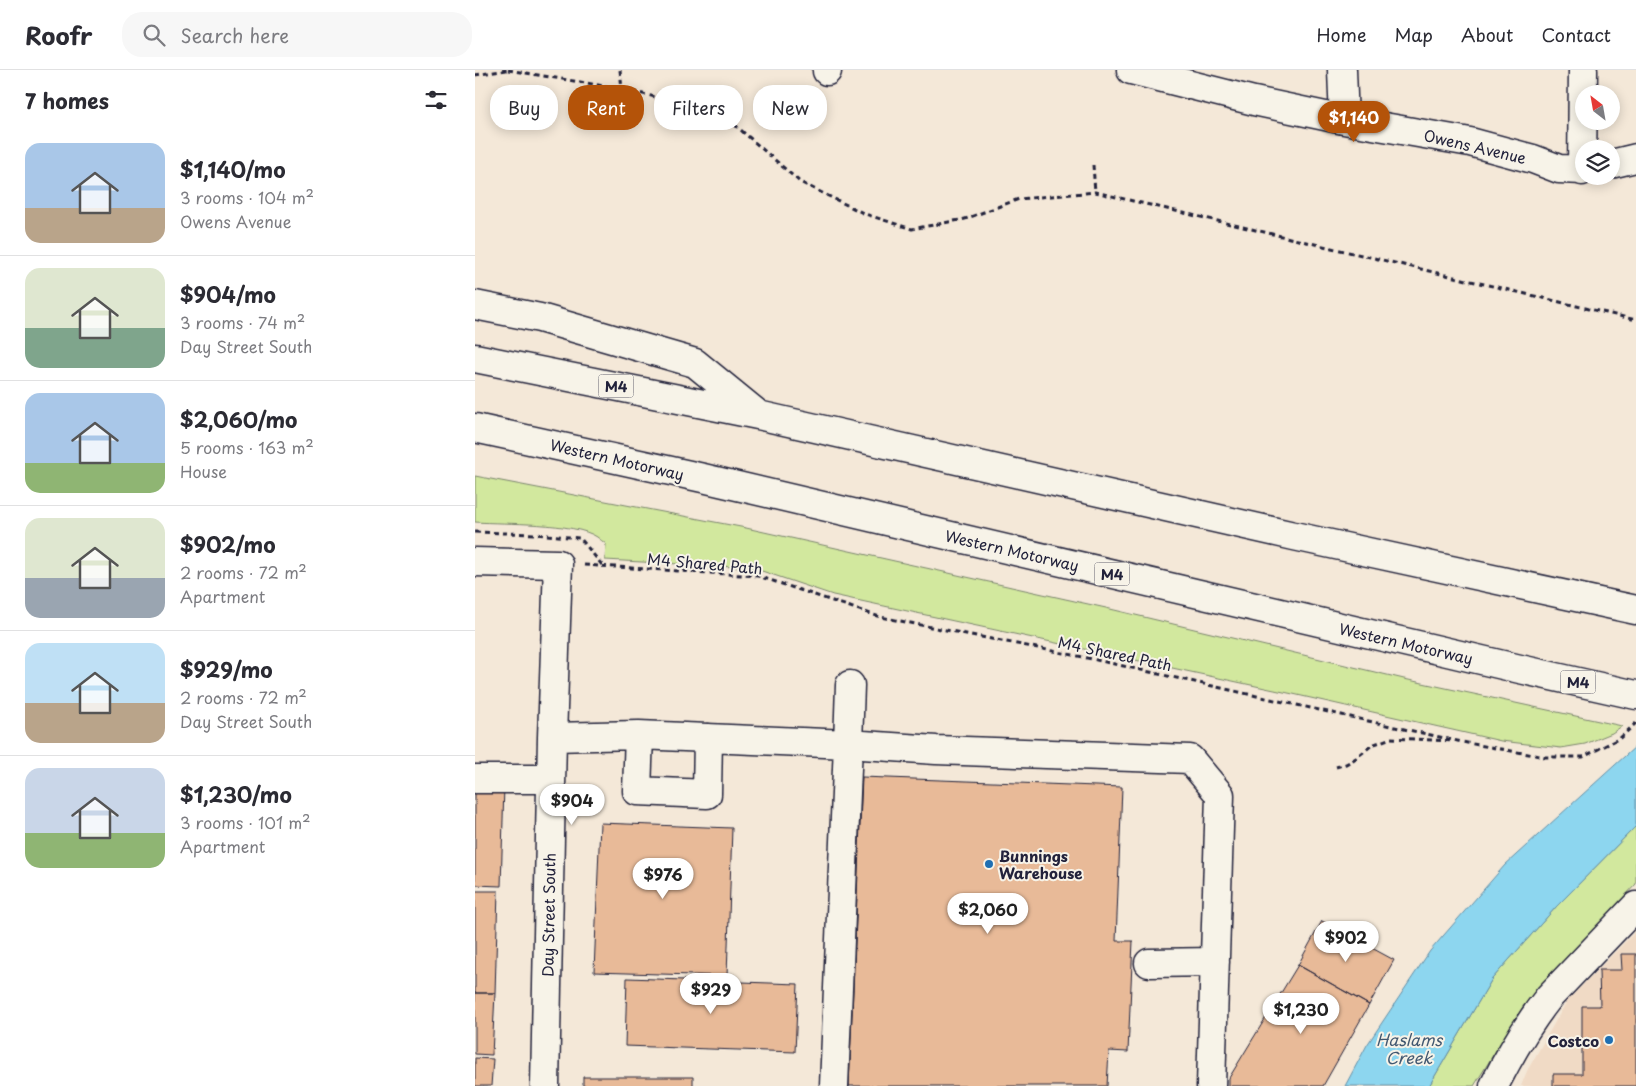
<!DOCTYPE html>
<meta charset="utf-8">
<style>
:root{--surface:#fff;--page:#f7f7f7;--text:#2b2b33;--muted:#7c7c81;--line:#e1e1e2;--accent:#b45309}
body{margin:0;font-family:"Playpen Sans",sans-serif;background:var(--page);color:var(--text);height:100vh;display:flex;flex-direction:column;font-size:19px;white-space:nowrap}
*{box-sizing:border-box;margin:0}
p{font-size:16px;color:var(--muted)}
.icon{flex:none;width:28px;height:28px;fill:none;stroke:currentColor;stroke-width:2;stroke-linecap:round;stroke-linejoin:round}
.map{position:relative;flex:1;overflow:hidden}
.sheet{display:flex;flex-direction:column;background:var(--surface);width:475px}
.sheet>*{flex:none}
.guide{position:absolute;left:15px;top:15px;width:475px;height:45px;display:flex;gap:10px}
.needle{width:32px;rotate:329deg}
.fabs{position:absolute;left:1100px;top:15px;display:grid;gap:10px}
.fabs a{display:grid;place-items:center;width:45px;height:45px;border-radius:50%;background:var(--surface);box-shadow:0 2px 12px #0003;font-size:25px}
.price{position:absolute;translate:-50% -42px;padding:0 11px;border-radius:18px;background:#fff;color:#222;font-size:16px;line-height:32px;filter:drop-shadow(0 1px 2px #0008)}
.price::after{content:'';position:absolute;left:50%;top:30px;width:15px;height:11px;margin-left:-8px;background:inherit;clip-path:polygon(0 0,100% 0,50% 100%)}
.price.active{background:var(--accent);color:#fff}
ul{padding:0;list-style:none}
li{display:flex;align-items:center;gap:15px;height:125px;padding:0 25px}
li+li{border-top:1px solid var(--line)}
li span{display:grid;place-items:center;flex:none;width:140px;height:100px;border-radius:15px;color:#555}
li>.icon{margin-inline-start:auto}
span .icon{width:60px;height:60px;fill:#fffc;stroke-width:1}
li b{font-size:21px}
h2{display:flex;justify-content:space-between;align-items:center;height:60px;padding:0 25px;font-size:21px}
.pill{padding:0 18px;border-radius:20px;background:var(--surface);box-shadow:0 2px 12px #0003;font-size:18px;line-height:45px}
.pill.active{background:var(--accent);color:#fff}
header{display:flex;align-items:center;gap:30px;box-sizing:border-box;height:70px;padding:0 25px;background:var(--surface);border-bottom:1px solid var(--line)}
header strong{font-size:24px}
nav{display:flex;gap:28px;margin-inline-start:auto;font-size:18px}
.search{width:350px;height:45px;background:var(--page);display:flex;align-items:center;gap:12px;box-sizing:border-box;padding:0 18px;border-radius:20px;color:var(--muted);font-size:19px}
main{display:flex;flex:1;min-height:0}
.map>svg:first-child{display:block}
</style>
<header>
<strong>Roofr</strong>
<div class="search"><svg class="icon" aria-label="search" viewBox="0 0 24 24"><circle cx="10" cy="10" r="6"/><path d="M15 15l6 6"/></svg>Search here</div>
<nav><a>Home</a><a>Map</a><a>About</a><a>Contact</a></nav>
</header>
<main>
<section class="sheet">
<h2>7 homes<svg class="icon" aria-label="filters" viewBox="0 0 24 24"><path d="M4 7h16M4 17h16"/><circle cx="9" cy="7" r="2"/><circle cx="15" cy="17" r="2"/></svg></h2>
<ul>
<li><span style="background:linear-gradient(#a9c7e8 65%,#b9a48a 0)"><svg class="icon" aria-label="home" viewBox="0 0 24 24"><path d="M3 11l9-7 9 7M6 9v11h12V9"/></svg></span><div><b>$1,140/mo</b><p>3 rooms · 104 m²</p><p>Owens Avenue</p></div></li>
<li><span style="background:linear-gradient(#dfe7d0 60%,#7fa58c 0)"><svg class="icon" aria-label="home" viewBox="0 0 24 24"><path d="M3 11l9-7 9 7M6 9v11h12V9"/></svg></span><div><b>$904/mo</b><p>3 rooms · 74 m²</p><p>Day Street South</p></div></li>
<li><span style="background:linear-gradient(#a9c7e8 70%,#8fb573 0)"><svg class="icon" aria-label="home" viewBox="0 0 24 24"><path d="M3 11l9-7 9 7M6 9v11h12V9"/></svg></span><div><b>$2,060/mo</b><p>5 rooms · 163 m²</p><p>House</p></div></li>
<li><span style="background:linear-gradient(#dfe7d0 60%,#9aa5b1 0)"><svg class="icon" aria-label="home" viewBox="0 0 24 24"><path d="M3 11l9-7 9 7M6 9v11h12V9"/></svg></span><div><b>$902/mo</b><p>2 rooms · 72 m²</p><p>Apartment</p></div></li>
<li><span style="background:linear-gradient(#bfe0f5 60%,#b9a48a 0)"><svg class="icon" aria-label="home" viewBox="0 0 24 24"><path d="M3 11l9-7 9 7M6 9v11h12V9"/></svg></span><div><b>$929/mo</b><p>2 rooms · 72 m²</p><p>Day Street South</p></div></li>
<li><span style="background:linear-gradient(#c9d6e8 65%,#8fb573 0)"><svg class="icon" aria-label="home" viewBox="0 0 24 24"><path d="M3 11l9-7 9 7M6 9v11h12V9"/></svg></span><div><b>$1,230/mo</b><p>3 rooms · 101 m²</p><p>Apartment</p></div></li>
</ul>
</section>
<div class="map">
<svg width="1161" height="1016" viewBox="0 0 1161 1016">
<rect width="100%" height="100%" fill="#f4e8d8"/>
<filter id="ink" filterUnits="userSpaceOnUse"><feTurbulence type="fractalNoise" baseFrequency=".02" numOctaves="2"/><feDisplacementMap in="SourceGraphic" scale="10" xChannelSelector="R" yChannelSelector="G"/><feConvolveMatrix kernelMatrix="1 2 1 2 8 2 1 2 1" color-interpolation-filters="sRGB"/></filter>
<g filter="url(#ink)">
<path fill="#f0dac5" d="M1161 857V1016H1046L1052 1001 1092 931 1159 863Z"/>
<path fill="#d2e89e" stroke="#7a856c" d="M0 406 271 458 631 538 929 609 1147 656 1137 663 1110 674 1086 678 1026 671 818 624 358 525 278 498 130 490 131 474C128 472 125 469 122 467 100 452 29 454 0 452Z
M1161 756V814L1049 935 999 1016H954L1017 909 1081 837Z"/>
<path fill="#8dd6ef" stroke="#628ea7" d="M1161 676V756L1081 837 1017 909 954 1016H870L892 975 955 881 1030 795Z"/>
<path fill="#e8ba98" stroke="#22223b" d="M387 707 647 717 641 871H658L653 982 634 981 632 1016H374Z
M0 716H29L26 816 0 815Z
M125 753 257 758 252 906 119 902Z
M0 821H23L20 923H0Z
M847 851 919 890 894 935 823 895Z
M1146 884H1161V1016H1078V1004H1107V936H1125L1124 900H1147Z
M823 895 894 935 848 1016H754V1008Z
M152 908 323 914 320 982 150 976Z
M0 923H20L17 985 0 984Z
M0 988 18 989 16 1016H0Z
M108 1007H218V1016H108Z"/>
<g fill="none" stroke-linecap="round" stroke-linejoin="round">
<g stroke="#22223b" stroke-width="31">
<path id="minor" d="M352 0V1
M656 0 779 31 869 50 995 72 1058 89 1084 99 1109 100
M867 0 869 50
M1136 94 1161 88
M1107 101 1108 0
M0 492 83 494 77 667 70 1016
M375 615 373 674 461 680 715 689 745 725 736 1016
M164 665 162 721 232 724 233 668
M77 667 164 665 373 674 359 1016
M0 709H76
M674 893 740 892
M1019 1016C1035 984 1052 955 1074 927L1161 836"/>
</g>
<g stroke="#22223b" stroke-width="31">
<path id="highway" d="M0 235 65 248 220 293 280 342
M0 288 283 345 819 466 1161 540
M0 358 228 408 1045 599 1161 625"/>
</g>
<path stroke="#22223b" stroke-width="3" stroke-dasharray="5 4" stroke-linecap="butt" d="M33 0 147 19 231 39 260 55 325 112 390 144 437 159 490 149 544 129 620 122 1161 250
M145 0 147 19
M0 5 32 0
M618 95 620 122
M0 462 60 464 105 468 127 495
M109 495 283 506 405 547 608 587 987 672 1070 687H1108L1145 668 1161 653
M861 697 871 694 881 688 897 675 916 668 978 671"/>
<use href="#minor" stroke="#f7f3e8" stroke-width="28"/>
<use href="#highway" stroke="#f7f3e8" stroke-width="28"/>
</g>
</g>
<g fill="#1f6fb2" stroke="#f7f3e8" stroke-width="2">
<circle cx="514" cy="794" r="5"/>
<circle cx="1134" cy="970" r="5"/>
</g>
<g text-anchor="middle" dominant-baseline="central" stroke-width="4" stroke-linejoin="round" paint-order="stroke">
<g fill="#f7f3e8" stroke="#62616f" stroke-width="1">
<rect x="123.5" y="304.5" width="35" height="23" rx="4"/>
<rect x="619.5" y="492.5" width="35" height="23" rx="4"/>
<rect x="1085.5" y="600.5" width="35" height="23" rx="4"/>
</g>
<g font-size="14" font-weight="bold" fill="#22223b">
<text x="141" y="316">M4</text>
<text x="637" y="504">M4</text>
<text x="1103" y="612">M4</text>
</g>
<g font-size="15" fill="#22223b" stroke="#f7f3e8">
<text transform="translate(1000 76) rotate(13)">Owens Avenue</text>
<text transform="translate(142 389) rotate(13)">Western Motorway</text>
<text transform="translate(537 480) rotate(13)">Western Motorway</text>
<text transform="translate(230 493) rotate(5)">M4 Shared Path</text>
<text transform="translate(931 573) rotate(13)">Western Motorway</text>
<text transform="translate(640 583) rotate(12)">M4 Shared Path</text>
<text transform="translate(73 845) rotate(-89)">Day Street South</text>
</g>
<g font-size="15" font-weight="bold" fill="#22223b" stroke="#f7f3e8" text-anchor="start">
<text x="524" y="785">Bunnings<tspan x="524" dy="17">Warehouse</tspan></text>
<text x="1124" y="970" text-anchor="end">Costco</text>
</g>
<g font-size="16" font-style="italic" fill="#425871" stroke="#f7f3e8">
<text x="934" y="969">Haslams<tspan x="934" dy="18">Creek</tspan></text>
</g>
</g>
</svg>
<div class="fabs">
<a><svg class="needle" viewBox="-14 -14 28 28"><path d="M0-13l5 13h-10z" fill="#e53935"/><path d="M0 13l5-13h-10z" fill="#7c7c81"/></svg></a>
<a><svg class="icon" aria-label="layers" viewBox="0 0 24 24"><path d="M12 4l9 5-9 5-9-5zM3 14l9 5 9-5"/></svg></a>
</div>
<b class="price active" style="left:879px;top:73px">$1,140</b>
<b class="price" style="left:97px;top:756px">$904</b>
<b class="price" style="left:188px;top:830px">$976</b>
<b class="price" style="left:513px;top:865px">$2,060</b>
<b class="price" style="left:871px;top:893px">$902</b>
<b class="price" style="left:236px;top:945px">$929</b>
<b class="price" style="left:826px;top:965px">$1,230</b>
<div class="guide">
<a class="pill">Buy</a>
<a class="pill active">Rent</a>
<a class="pill">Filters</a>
<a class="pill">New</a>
</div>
</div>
</main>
